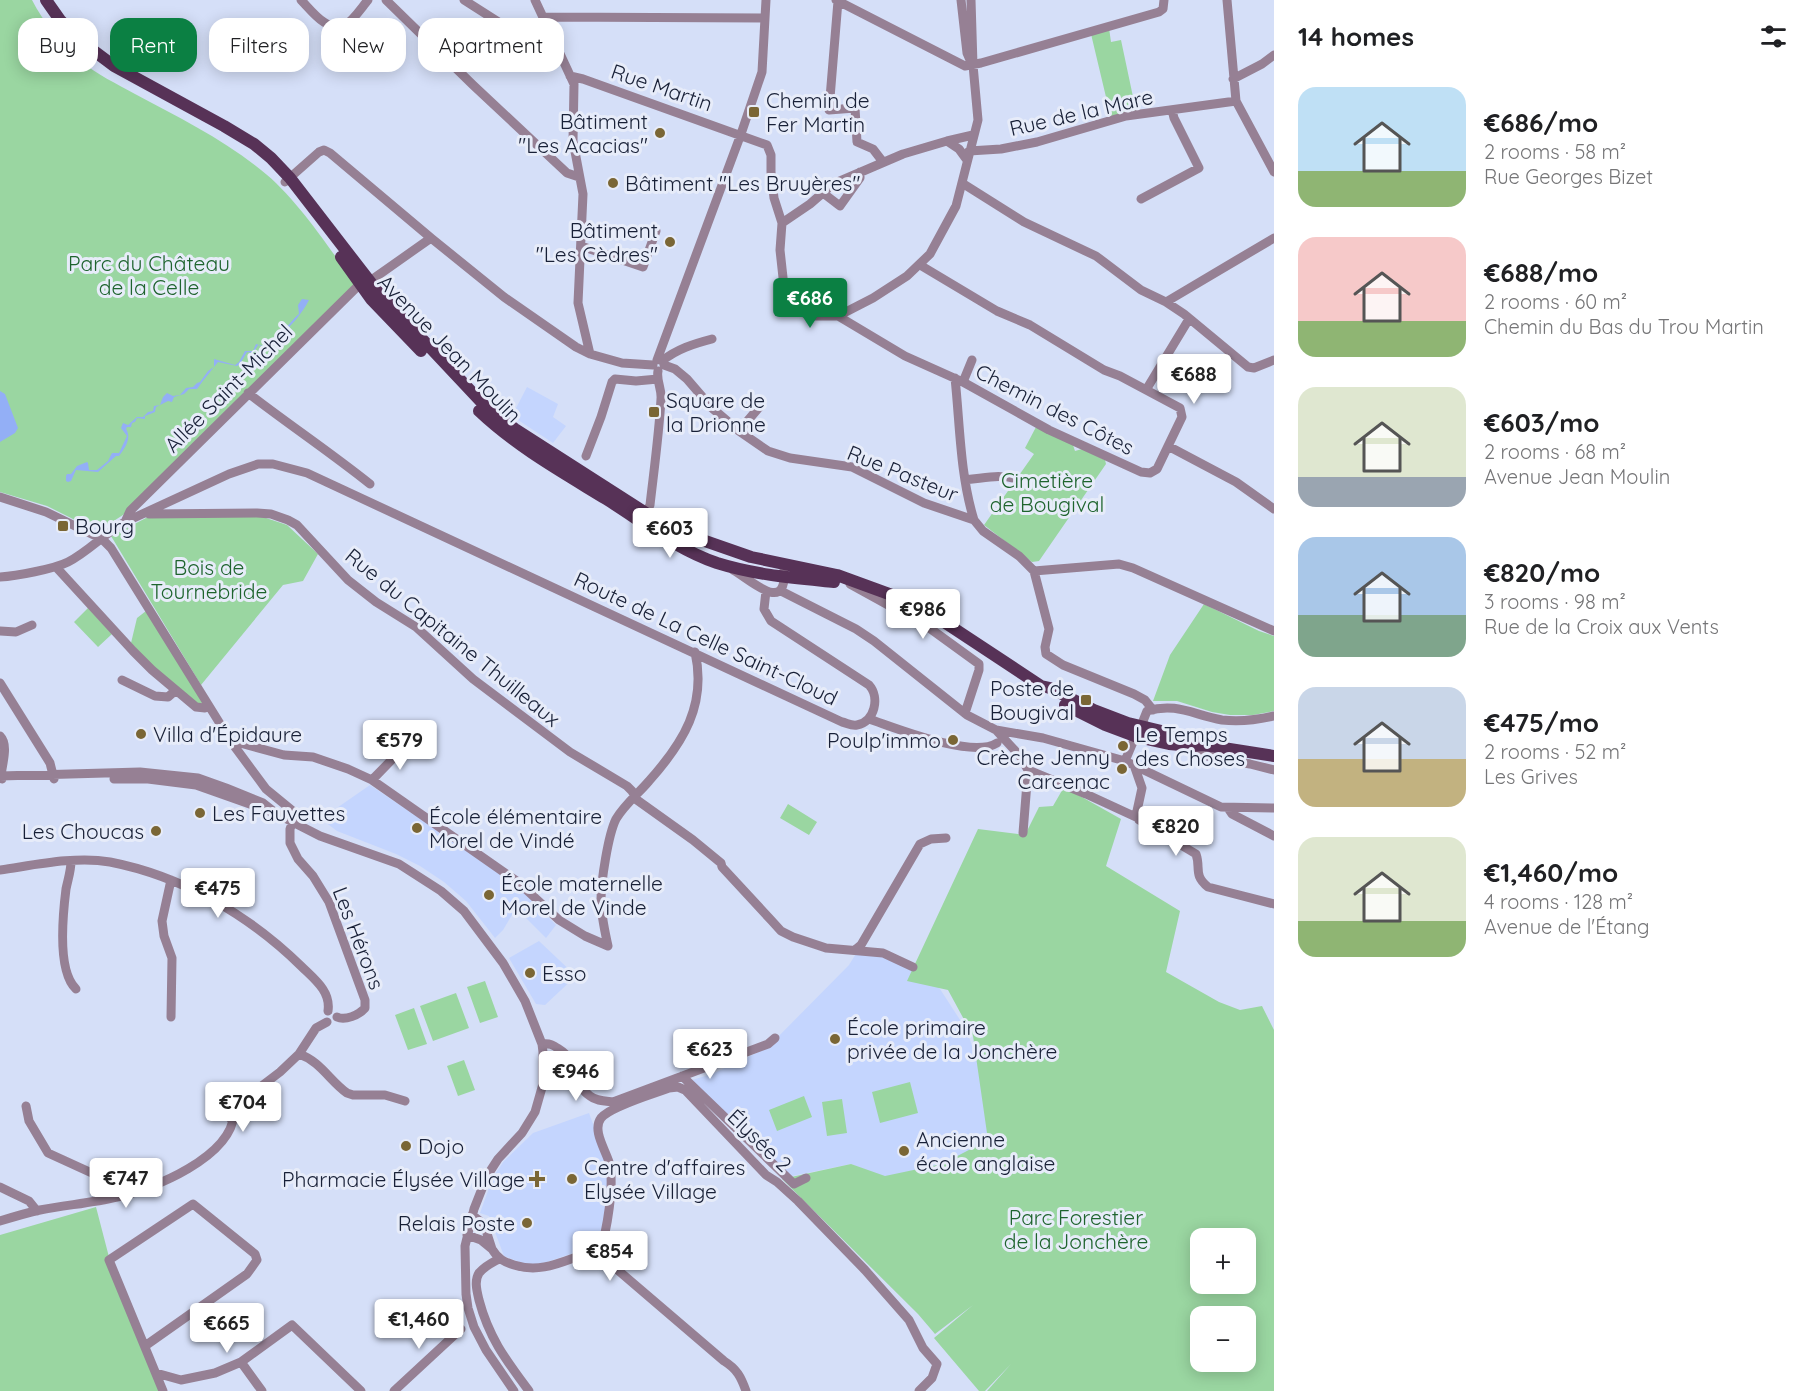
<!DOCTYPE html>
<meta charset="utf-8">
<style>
:root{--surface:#fff;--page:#f2f2f2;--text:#202124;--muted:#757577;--accent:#0b8043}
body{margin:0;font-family:Quicksand,sans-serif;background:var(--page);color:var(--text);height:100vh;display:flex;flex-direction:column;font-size:22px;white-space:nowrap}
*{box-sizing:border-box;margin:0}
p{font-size:20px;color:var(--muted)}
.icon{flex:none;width:33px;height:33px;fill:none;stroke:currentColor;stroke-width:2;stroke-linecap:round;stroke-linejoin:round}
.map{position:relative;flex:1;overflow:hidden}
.details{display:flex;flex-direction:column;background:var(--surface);width:540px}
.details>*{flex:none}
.banner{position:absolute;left:18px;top:18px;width:570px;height:54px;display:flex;gap:12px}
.buttons{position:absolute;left:1190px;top:1228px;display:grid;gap:12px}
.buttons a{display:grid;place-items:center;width:66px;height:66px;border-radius:12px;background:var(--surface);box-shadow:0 3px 15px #0003;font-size:30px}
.price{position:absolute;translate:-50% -51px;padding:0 14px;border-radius:6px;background:#fff;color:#222;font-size:20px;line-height:39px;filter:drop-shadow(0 2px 3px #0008)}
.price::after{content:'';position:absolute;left:50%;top:36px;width:18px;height:14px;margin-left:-9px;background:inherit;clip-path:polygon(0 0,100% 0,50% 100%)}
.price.current{background:var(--accent);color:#fff}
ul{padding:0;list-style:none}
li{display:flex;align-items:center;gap:18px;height:150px;padding:0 24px}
li span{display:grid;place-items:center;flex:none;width:168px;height:120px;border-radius:18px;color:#555}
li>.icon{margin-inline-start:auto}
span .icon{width:72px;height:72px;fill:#fffc;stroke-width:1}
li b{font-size:26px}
h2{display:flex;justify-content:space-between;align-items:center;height:72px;padding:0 24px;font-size:26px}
.chip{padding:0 21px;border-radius:18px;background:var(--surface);box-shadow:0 3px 15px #0003;font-size:21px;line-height:54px}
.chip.current{background:var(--accent);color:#fff}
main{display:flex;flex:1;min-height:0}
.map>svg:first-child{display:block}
</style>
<main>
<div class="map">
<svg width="1274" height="1391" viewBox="0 0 1274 1391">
<rect width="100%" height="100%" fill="#d5dff8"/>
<path fill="#c4d5fe" d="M527 387 558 404 553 417 566 426 553 443 512 416Z
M370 785 513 881 556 925 546 938 516 908 503 930 495 938 466 901 444 882 420 866 396 854 337 831 321 819Z
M539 941 576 976 545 1005 536 1004 509 958Z
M857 952 880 954 933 982 940 989 964 1026 970 1040 995 1117 1014 1147 885 1177 851 1164 782 1178 692 1080 712 1074 767 1048 849 965Z
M589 1113 608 1165 609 1185 601 1239 594 1246 544 1263 527 1265 504 1256 489 1216 480 1213 493 1177 504 1161 533 1133Z"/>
<path fill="#9ad6a1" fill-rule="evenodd" d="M0 0H32C43 22 62 44 81 61 96 74 117 84 135 94 178 117 223 139 261 170 297 198 327 246 355 283L348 291 123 515 109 524 94 527 77 521 47 506 0 492Z
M1109 28 1111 42 1121 40 1136 111 1111 118 1091 34Z
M1036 427 1073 445 1075 451 1082 449 1105 460 1106 464 1039 561 1032 562 984 525 1034 454 1025 448Z
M208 516 263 517 287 525 318 554 303 581 283 585 201 685 111 536 146 518Z
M1204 604 1259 631 1274 636V711L1253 715H1230L1212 712 1177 701H1153L1170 655Z
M88 608 112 634 98 647 74 622Z
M146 611 204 702 198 705 160 674 131 643 137 618Z
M1064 787 1121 819 1106 866 1180 911 1166 972 1219 1002 1240 1010 1262 1006 1274 1030V1391H987L1011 1364 985 1391H979L934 1338 973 1305 935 1334 918 1314 782 1179 851 1164 885 1176 942 1164 988 1140 973 1036 948 990 907 981 978 829 1025 835 1039 807 1053 806ZM1200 1239H1245V1284H1200ZM1200 1317H1245V1362H1200Z
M788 804 817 822 809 835 780 818Z
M485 981 498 1017 480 1023 467 987Z
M456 993 469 1028 433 1041 420 1006Z
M414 1008 427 1044 408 1050 395 1015Z
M464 1060 475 1090 458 1096 447 1066Z
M910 1082 918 1113 880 1123 872 1092Z
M804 1096 812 1117 777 1131 769 1110Z
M842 1099 847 1133 827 1136 822 1102Z
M96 1207 109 1257 160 1391H0V1235Z"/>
<path fill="#93aff6" d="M302 299 309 300C302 314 290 327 278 338 276 340 275 343 272 345 268 348 263 347 258 345L253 353 247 352 240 364 237 366 218 362C211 371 204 379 197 389H189L184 394 174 397 172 402 168 401 156 407 155 412 145 416V419L137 418 135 422 132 423 131 427H127L126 429C132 438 125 448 119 456H116L98 472 76 470 71 481 68 482 66 481V476L67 474H71L77 466 87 462 88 463 89 470H97L108 461 112 453H119L127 436 121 428 123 423 128 425 137 417H143L148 412 153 411 154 406 160 405 163 397 167 393 173 396 180 395 186 388 193 387 197 383 200 382 208 371 214 367V359L235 365 239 362 245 351H253L256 344C258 345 265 346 267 346 275 344 291 320 299 314L298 305Z
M0 391 5 394 18 428 15 433 0 442Z"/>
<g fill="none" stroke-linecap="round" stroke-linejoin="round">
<path stroke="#968094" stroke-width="9" d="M301 0C311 10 328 34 345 25 353 21 362 7 368 0
M386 0 473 85 567 173 579 177
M464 0 553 57 561 58
M535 0 574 84 573 141 583 194 578 303 590 354
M836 0 965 66 981 63 1159 12 1163 9 1164 0
M961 0 967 53 970 60
M1227 0 1236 101 1274 172
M838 1 829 110 855 108 857 142 873 149 883 162
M543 17 765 18
M570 76 583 79 767 145 771 155V172L774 198 782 223 780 250 786 305 794 310 814 316H838L873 298 907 276 930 254 956 206 978 120 973 65 971 0
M1233 79 1262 64 1274 55
M947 141 959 149 967 160
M969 151 1001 149 1037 142 1126 116 1236 101
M285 182 319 152 324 150 330 153 431 238
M962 183 1024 222 1096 256 1141 290 1166 302 1184 314 1248 367 1254 368 1274 360
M823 193 840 206 860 178V172
M1141 199 1199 168 1174 118 1172 110
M782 223 810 204 833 184 903 154 947 141 973 135
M581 246 643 267 656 231
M370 281 431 238 504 297 576 347 590 354 622 363 653 365
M1166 302 1274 238
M838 316 905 356 963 382 1049 430 1141 472 1150 473 1157 469 1182 417 1180 408 1120 376 1104 370 1030 325 997 311 920 265
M657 360 741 134 762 72 766 0
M662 361C677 349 693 344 712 339
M664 365 675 369 687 379 712 408 739 431 768 451 790 458 852 467 924 503 974 520 983 531 1019 556 1034 571
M955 378C960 425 960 475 974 520
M963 382 972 360
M1146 390 1189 319
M248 393C288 424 330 452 370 484
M739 431 761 405
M1168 446 1236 482 1274 509
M586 456 601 417 612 382 615 379 636 381 658 379
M965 480C981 478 1000 474 1017 479
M0 497 46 512 102 539 111 548 232 743 266 789 294 812 295 816 290 829V843L298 859 313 876 329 902 365 1000V1008C359 1015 345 1021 337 1017
M646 513 650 505C654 470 659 434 661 399 662 389 656 380 658 371
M149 514 257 513 271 514 288 520 297 525 348 580 376 602 416 627 473 679 570 752 627 786 632 791 637 800 693 840 721 863 722 867 771 920 781 931 793 937 826 948 883 953 913 967
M125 522 130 511 361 283
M56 567 133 651 152 670 196 707 205 708 209 706
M733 570C750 579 787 616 784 570
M1034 571 1119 564 1133 568 1274 631
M1034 571 1049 629 1045 647 1046 654 1063 665 1134 694 1145 700 1153 710
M0 577C16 576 54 569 68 562 89 551 105 533 125 522L229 474 258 464H273L307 473 842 722C847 723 851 726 857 725 875 722 880 697 869 685L771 621 764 609 766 591
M850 584 928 627 979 664V670L965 713
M781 591 856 629 874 641 967 715 996 730 1043 738 1125 761 1221 807 1274 808
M0 631 16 632 32 625
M122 680 155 696 168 697 176 690
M0 683 50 763 54 779
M869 719C896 728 972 759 997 743
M1146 728 1143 721 1147 711C1177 702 1193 715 1222 720 1239 722 1257 720 1274 716
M996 730 1020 756 1028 770 1086 794 1138 818
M0 736C9 745 2 764 1 776L2 779
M232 743H240L284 755 313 757 348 769 372 780 518 882 559 920 585 936 608 946
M1192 746 1202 755 1250 764 1274 770
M1125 761 1133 742 1137 737
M1134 765 1142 788 1137 811 1139 820 1196 854C1201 868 1193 875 1208 887L1274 904
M0 776 140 772 198 778 226 788 263 803 277 814 320 836 399 864 441 891 464 911 503 963 525 1001 542 1044 543 1052V1084L535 1112 522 1133 498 1159 487 1176 474 1209 465 1246 466 1294 468 1308 474 1327 486 1350 514 1391
M114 779H148L196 785 272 812
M372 780 409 742
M1228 808 1232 814 1274 836
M1023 833 1028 770
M71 861C71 871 68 879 66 889 63 913 57 971 76 989
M0 870C35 865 75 856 110 862 182 876 249 915 301 966 314 979 331 991 328 1011
M608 946C605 932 601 915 601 900 601 882 608 835 616 819 625 804 638 794 649 781 683 743 707 705 695 652
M855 950 861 945 920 844 931 839 946 838
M171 1017 172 958 164 936 162 921 171 880
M542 1044C550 1043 553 1045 559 1049 579 1061 572 1084 590 1096 596 1101 605 1101 613 1102L768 1044 775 1038
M299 1054C320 1061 330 1081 347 1093L353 1095H385L405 1101
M682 1076 794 1184 806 1178
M26 1106 29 1121 48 1153 129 1190 132 1193
M230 1118 242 1101 280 1072 299 1054 316 1028 327 1022
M0 1187 29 1201 37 1211
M0 1221C13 1217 26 1213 40 1210 65 1205 92 1203 117 1197 154 1189 231 1157 234 1114
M467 1235 481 1240 492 1249 484 1224 472 1215
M492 1249C498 1259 504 1262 514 1265 543 1274 564 1260 591 1252L599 1254 724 1361C737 1369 741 1377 746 1391
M599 1254C607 1232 615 1184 609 1162 605 1149 592 1130 601 1118 611 1106 653 1094 669 1088L678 1087 685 1090 766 1175 777 1182 798 1201 865 1270 909 1320 923 1348 937 1364 932 1378 919 1391
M499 1259C493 1262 484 1267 479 1273 474 1281 477 1291 479 1300 489 1338 506 1360 529 1391
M145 1346 247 1274 257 1260 255 1254 193 1204 109 1260 163 1391
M241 1362 262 1391
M156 1373 181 1380 215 1373 241 1362 292 1325 361 1391
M394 1391 461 1329"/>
<path stroke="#573257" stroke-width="12" d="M46 0 60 20 86 45 114 66 224 126 254 144 271 158 290 178 378 292 485 406 515 429 646 513 685 534 751 557 837 575 900 598 935 616 1041 686 1050 688 1094 710 1128 723 1195 739 1204 745
M341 257 371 299 421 351
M479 411C517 447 562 472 606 499 643 522 676 549 717 563 755 575 795 578 834 582
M1065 705 1105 725 1137 737 1169 744 1192 746 1204 745 1274 756"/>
</g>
<g fill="#7a6635" stroke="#e7ecf9" stroke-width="2">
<rect x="748" y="106" width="12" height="12" rx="3"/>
<circle cx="660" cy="133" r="6"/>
<circle cx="613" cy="183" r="6"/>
<circle cx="670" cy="242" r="6"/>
<rect x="648" y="406" width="12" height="12" rx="3"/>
<rect x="57" y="520" width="12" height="12" rx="3"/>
<rect x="1080" y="694" width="12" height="12" rx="3"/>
<circle cx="141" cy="734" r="6"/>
<circle cx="953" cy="740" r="6"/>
<circle cx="1123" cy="746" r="6"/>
<circle cx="1122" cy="769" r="6"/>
<circle cx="200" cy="813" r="6"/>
<circle cx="417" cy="828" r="6"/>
<circle cx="156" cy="831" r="6"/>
<circle cx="489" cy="895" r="6"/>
<circle cx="530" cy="973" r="6"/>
<circle cx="835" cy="1039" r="6"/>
<circle cx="406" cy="1146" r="6"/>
<circle cx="904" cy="1151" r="6"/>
<path d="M534 1170h6v6h6v6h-6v6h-6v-6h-6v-6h6z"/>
<circle cx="572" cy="1179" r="6"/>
<circle cx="527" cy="1223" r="6"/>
</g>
<g text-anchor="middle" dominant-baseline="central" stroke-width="6" stroke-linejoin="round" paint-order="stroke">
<g font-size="21" fill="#182037" stroke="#e7ecf9">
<text transform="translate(662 87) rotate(19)">Rue Martin</text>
<text transform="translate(1081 112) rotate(-13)">Rue de la Mare</text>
<text transform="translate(450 348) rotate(46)">Avenue Jean Moulin</text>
<text transform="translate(228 388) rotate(-45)">Allée Saint-Michel</text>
<text transform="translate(1055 409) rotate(27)">Chemin des Côtes</text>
<text transform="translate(903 473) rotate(22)">Rue Pasteur</text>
<text transform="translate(453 637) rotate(39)">Rue du Capitaine Thuilleaux</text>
<text transform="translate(706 638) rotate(25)">Route de La Celle Saint-Cloud</text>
<text transform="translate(359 938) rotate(69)">Les Hérons</text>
<text transform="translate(760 1140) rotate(44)">Élysée 2</text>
</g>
<g font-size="21" fill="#182037" stroke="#e7ecf9" text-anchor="start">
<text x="766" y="100">Chemin de<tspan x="766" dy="24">Fer Martin</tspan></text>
<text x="648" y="121" text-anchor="end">Bâtiment<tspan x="648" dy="24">"Les Acacias"</tspan></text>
<text x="625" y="183">Bâtiment "Les Bruyères"</text>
<text x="658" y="230" text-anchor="end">Bâtiment<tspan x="658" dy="24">"Les Cèdres"</tspan></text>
<text x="666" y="400">Square de<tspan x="666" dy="24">la Drionne</tspan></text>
<text x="75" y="526">Bourg</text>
<text x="1074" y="688" text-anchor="end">Poste de<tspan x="1074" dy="24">Bougival</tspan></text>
<text x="153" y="734">Villa d'Épidaure</text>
<text x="1135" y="734">Le Temps<tspan x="1135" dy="24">des Choses</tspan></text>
<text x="941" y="740" text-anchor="end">Poulp'immo</text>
<text x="1110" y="757" text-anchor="end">Crèche Jenny<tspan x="1110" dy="24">Carcenac</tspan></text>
<text x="212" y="813">Les Fauvettes</text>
<text x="429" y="816">École élémentaire<tspan x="429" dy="24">Morel de Vindé</tspan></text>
<text x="144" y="831" text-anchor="end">Les Choucas</text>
<text x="501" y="883">École maternelle<tspan x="501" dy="24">Morel de Vinde</tspan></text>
<text x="542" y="973">Esso</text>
<text x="847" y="1027">École primaire<tspan x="847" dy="24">privée de la Jonchère</tspan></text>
<text x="916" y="1139">Ancienne<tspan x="916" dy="24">école anglaise</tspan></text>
<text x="418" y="1146">Dojo</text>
<text x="584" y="1167">Centre d'affaires<tspan x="584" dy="24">Elysée Village</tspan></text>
<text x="525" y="1179" text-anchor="end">Pharmacie Élysée Village</text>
<text x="515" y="1223" text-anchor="end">Relais Poste</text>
</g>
<g font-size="21" fill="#1e642e" stroke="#e7ecf9">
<text x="149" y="263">Parc du Château<tspan x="149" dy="24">de la Celle</tspan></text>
<text x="1047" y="480">Cimetière<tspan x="1047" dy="24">de Bougival</tspan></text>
<text x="209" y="567">Bois de<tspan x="209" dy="24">Tournebride</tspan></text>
<text x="1076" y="1217">Parc Forestier<tspan x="1076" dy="24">de la Jonchère</tspan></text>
</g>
</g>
</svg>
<div class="buttons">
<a>+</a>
<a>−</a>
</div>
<b class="price current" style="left:810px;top:329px">€686</b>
<b class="price" style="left:1194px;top:405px">€688</b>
<b class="price" style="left:670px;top:559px">€603</b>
<b class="price" style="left:923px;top:640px">€986</b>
<b class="price" style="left:400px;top:771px">€579</b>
<b class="price" style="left:1176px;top:857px">€820</b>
<b class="price" style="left:218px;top:919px">€475</b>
<b class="price" style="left:710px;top:1080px">€623</b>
<b class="price" style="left:576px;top:1102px">€946</b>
<b class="price" style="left:243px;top:1133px">€704</b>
<b class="price" style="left:126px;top:1209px">€747</b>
<b class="price" style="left:610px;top:1282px">€854</b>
<b class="price" style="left:419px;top:1350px">€1,460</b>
<b class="price" style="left:227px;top:1354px">€665</b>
<div class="banner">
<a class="chip">Buy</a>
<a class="chip current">Rent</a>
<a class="chip">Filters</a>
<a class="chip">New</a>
<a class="chip">Apartment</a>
</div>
</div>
<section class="details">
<h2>14 homes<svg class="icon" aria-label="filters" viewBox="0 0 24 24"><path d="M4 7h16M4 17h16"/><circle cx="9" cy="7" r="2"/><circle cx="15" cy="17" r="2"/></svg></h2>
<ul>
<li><span style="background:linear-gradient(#bfe0f5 70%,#8fb573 0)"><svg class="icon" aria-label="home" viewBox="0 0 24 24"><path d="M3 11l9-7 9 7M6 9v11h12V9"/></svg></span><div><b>€686/mo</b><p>2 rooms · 58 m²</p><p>Rue Georges Bizet</p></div></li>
<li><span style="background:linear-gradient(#f6c9c9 70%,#8fb573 0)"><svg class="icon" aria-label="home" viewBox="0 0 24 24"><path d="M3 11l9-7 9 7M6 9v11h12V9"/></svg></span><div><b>€688/mo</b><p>2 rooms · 60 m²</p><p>Chemin du Bas du Trou Martin</p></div></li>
<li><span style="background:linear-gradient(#dfe7d0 75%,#9aa5b1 0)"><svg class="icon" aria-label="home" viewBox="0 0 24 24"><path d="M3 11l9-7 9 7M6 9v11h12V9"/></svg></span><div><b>€603/mo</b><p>2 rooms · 68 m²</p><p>Avenue Jean Moulin</p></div></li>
<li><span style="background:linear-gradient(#a9c7e8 65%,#7fa58c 0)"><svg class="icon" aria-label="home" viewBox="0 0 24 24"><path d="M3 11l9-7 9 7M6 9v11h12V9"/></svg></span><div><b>€820/mo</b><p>3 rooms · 98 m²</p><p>Rue de la Croix aux Vents</p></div></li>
<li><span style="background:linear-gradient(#c9d6e8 60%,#c2b280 0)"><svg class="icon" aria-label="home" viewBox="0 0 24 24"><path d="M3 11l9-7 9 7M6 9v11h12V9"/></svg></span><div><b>€475/mo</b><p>2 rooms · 52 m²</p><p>Les Grives</p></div></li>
<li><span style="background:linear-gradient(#dfe7d0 70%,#8fb573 0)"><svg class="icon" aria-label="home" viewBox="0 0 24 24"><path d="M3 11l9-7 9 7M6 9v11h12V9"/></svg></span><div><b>€1,460/mo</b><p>4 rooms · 128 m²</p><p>Avenue de l'Étang</p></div></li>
</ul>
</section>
</main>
